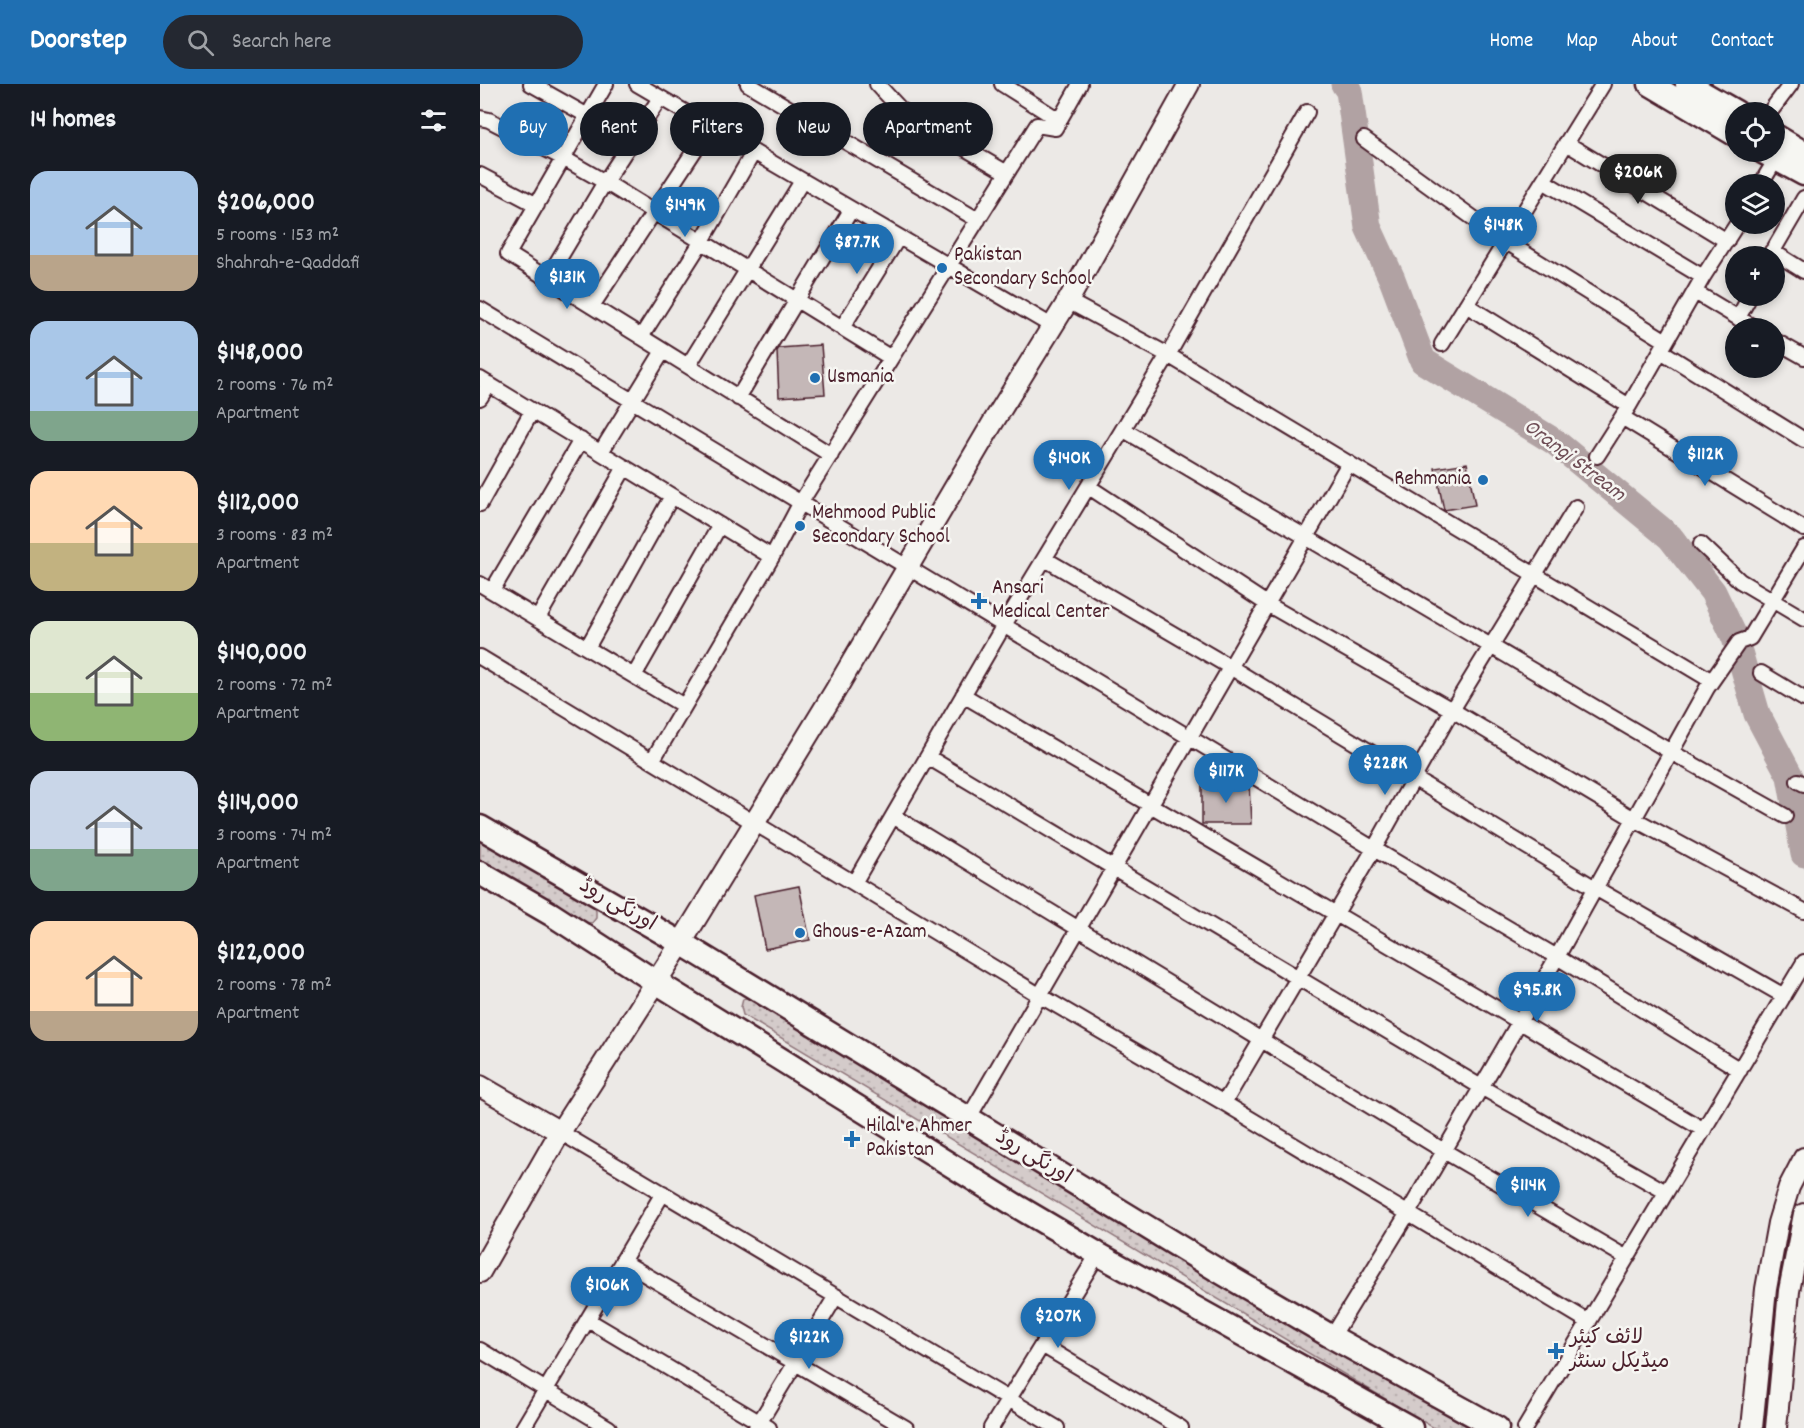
<!DOCTYPE html>
<meta charset="utf-8">
<style>
:root{--surface:#171b24;--page:#242831;--text:#f1f3f6;--muted:#9ea1a6;--accent:#1f6fb2}
body{margin:0;font-family:Dekko,"Playpen Sans Arabic",sans-serif;background:var(--page);color:var(--text);height:100vh;display:flex;flex-direction:column;font-size:22px;white-space:nowrap}
*{box-sizing:border-box;margin:0}
p{font-size:20px;color:var(--muted)}
.icon{flex:none;width:33px;height:33px;fill:none;stroke:currentColor;stroke-width:2;stroke-linecap:round;stroke-linejoin:round}
.map{position:relative;flex:1;overflow:hidden}
.panel{display:flex;flex-direction:column;background:var(--surface);width:480px}
.panel>*{flex:none}
.hud{position:absolute;left:18px;top:18px;width:570px;height:54px;display:flex;gap:12px}
.fabs{position:absolute;left:1245px;top:18px;display:grid;gap:12px}
.fabs a{display:grid;place-items:center;width:60px;height:60px;border-radius:50%;background:var(--surface);box-shadow:0 3px 9px #0003;font-size:30px}
.price{position:absolute;translate:-50% -51px;padding:0 14px;border-radius:21px;background:var(--accent);color:#fff;font-size:20px;line-height:39px;filter:drop-shadow(0 2px 3px #0008)}
.price::after{content:'';position:absolute;left:50%;top:36px;width:18px;height:14px;margin-left:-9px;background:inherit;clip-path:polygon(0 0,100% 0,50% 100%)}
.price.active{background:#222;color:#fff}
ul{padding:0;list-style:none}
li{display:flex;align-items:center;gap:18px;height:150px;padding:0 30px}
li span{display:grid;place-items:center;flex:none;width:168px;height:120px;border-radius:18px;color:#555}
li>.icon{margin-inline-start:auto}
span .icon{width:72px;height:72px;fill:#fffc;stroke-width:1}
li b{font-size:26px}
h2{display:flex;justify-content:space-between;align-items:center;height:72px;padding:0 30px;font-size:26px}
.tag{padding:0 21px;border-radius:27px;background:var(--surface);box-shadow:0 3px 9px #0003;font-size:21px;line-height:54px}
.tag.active{background:var(--accent);color:#fff}
header{display:flex;align-items:center;gap:36px;box-sizing:border-box;height:84px;padding:0 30px;background:var(--accent);color:#fff}
header strong{font-size:28px}
nav{display:flex;gap:33px;margin-inline-start:auto;font-size:21px}
.search{width:420px;height:54px;background:var(--page);display:flex;align-items:center;gap:15px;box-sizing:border-box;padding:0 21px;border-radius:33px;color:var(--muted);font-size:22px}
main{display:flex;flex:1;min-height:0}
.map>svg:first-child{display:block}
</style>
<header>
<strong>Doorstep</strong>
<div class="search"><svg class="icon" aria-label="search" viewBox="0 0 24 24"><circle cx="10" cy="10" r="6"/><path d="M15 15l6 6"/></svg>Search here</div>
<nav><a>Home</a><a>Map</a><a>About</a><a>Contact</a></nav>
</header>
<main>
<section class="panel">
<h2>14 homes<svg class="icon" aria-label="filters" viewBox="0 0 24 24"><path d="M4 7h16M4 17h16"/><circle cx="9" cy="7" r="2"/><circle cx="15" cy="17" r="2"/></svg></h2>
<ul>
<li><span style="background:linear-gradient(#a9c7e8 70%,#b9a48a 0)"><svg class="icon" aria-label="home" viewBox="0 0 24 24"><path d="M3 11l9-7 9 7M6 9v11h12V9"/></svg></span><div><b>$206,000</b><p>5 rooms · 153 m²</p><p>Shahrah-e-Qaddafi</p></div></li>
<li><span style="background:linear-gradient(#a9c7e8 75%,#7fa58c 0)"><svg class="icon" aria-label="home" viewBox="0 0 24 24"><path d="M3 11l9-7 9 7M6 9v11h12V9"/></svg></span><div><b>$148,000</b><p>2 rooms · 76 m²</p><p>Apartment</p></div></li>
<li><span style="background:linear-gradient(#ffd9b3 60%,#c2b280 0)"><svg class="icon" aria-label="home" viewBox="0 0 24 24"><path d="M3 11l9-7 9 7M6 9v11h12V9"/></svg></span><div><b>$112,000</b><p>3 rooms · 83 m²</p><p>Apartment</p></div></li>
<li><span style="background:linear-gradient(#dfe7d0 60%,#8fb573 0)"><svg class="icon" aria-label="home" viewBox="0 0 24 24"><path d="M3 11l9-7 9 7M6 9v11h12V9"/></svg></span><div><b>$140,000</b><p>2 rooms · 72 m²</p><p>Apartment</p></div></li>
<li><span style="background:linear-gradient(#c9d6e8 65%,#7fa58c 0)"><svg class="icon" aria-label="home" viewBox="0 0 24 24"><path d="M3 11l9-7 9 7M6 9v11h12V9"/></svg></span><div><b>$114,000</b><p>3 rooms · 74 m²</p><p>Apartment</p></div></li>
<li><span style="background:linear-gradient(#ffd9b3 75%,#b9a48a 0)"><svg class="icon" aria-label="home" viewBox="0 0 24 24"><path d="M3 11l9-7 9 7M6 9v11h12V9"/></svg></span><div><b>$122,000</b><p>2 rooms · 78 m²</p><p>Apartment</p></div></li>
</ul>
</section>
<div class="map">
<svg width="1324" height="1344" viewBox="0 0 1324 1344">
<defs>
<pattern id="green-dots" width="8" height="8" patternUnits="userSpaceOnUse" patternTransform="scale(1.5)"><rect width="8" height="8" fill="#d4cbca"/><path d="M2 2h.1M6 6h.1" fill="none" stroke="#b8aeae" stroke-width="1.8" stroke-linecap="round"/></pattern>
</defs>
<rect width="100%" height="100%" fill="#ece9e6"/>
<filter id="ink" filterUnits="userSpaceOnUse"><feTurbulence type="fractalNoise" baseFrequency=".0167" numOctaves="2"/><feDisplacementMap in="SourceGraphic" scale="12" xChannelSelector="R" yChannelSelector="G"/><feConvolveMatrix kernelMatrix="1 2 1 2 8 2 1 2 1" color-interpolation-filters="sRGB"/></filter>
<g filter="url(#ink)">
<path fill="url(#green-dots)" stroke="#8f757a" stroke-width="1.5" d="M0 754 113 821 116 827V834L112 839 103 838 0 776Z
M269 913 990 1344H954L263 931 261 923 263 915Z"/>
<g fill="none" stroke-linecap="round" stroke-linejoin="round">
<path stroke="#b1a2a3" stroke-width="27" d="M864 0 869 7 888 143 912 195 943 277 1075 358 1190 453 1233 508 1255 554 1277 630 1310 692 1324 770"/>
</g>
<path fill="#c4b7b7" stroke="#4a1f2b" stroke-width="1.5" d="M341 261 345 310 299 313 297 267 299 264Z
M987 379 995 421 964 426 955 384Z
M769 700 771 740H722V701Z
M319 802 330 856 285 865 274 811Z"/>
<g fill="none" stroke-linecap="round" stroke-linejoin="round">
<g stroke="#4a1f2b" stroke-width="18">
<path id="street" d="M51 0 108 32
M126 0 28 170 351 371
M157 0 572 242
M268 0 498 136
M397 0 423 28 527 89
M522 0 579 36
M1290 28 1311 0
M0 34 9 36 83 74 125 98 411 274
M884 55 1025 157 1186 257
M1086 59 1247 157
M0 91 57 121
M1063 97 1223 193
M1281 100 1296 75
M1292 167 1324 187
M1290 172 1324 114
M67 195 125 98 180 14
M1215 208 1275 244
M588 217 688 271 1232 597
M986 221 1149 322
M112 222 230 43
M0 225 894 765 1077 873 1260 986
M1258 234 1270 212
M362 244 418 154
M161 253 222 157 273 69
M1294 256 1324 273
M962 260 1123 0
M1181 267 1324 356
M208 282 322 97
M0 295 292 473
M0 314 9 300
M258 314 371 126
M1142 333 1324 445
M644 346 1191 668 1305 732
M121 368 183 267
M1117 372 1149 322 1223 193 1257 140
M609 403 787 520 972 626 1154 735 1324 827
M0 420 52 327
M1221 460 1260 497 1324 535
M565 475 750 583 1115 804 1304 912
M0 500 204 622
M12 507 101 356
M58 534 145 383
M107 564 192 412
M0 573 559 911 744 1019 1109 1238
M1281 589 1324 615
M154 592 240 441
M483 611 1224 1046
M448 673 1001 1003 1186 1108
M172 677 292 473 321 418 557 41 575 44 600 0
M1318 697 1324 700
M413 732 964 1067 1147 1174
M374 799 524 541 688 271 827 28
M744 1019 894 765 972 626 1096 423
M488 1035 869 379
M80 1048 577 1344
M142 1177 426 1344
M108 1236 289 1344
M852 1253 928 1129 1077 873 1227 604 1259 558 1270 554 1324 464
M562 1261 701 1344
M0 1266 129 1344
M43 1344 183 1109
M276 1344 356 1212
M511 1344 618 1170
M1045 1344 1324 878"/>
</g>
<g stroke="#4a1f2b" stroke-width="24">
<path id="secondary" d="M0 1002 80 1048
M0 1188 80 1048 201 859 355 607 512 340 588 217 709 0
M1272 1344 1286 1205 1298 1139 1309 1103 1324 1074
M1296 1344 1309 1207 1324 1130"/>
</g>
<g stroke="#4a1f2b" stroke-width="27">
<path id="primary" d="M1170 0 1256 51
M1207 0 1256 28
M1294 51 1324 69
M1283 68 1324 90
M0 743 201 859 739 1187 852 1253 1017 1344
M0 789 71 830 176 898 540 1124 618 1170 931 1344"/>
</g>
<use href="#street" stroke="#f6f6f2" stroke-width="14"/>
<use href="#secondary" stroke="#f6f6f2" stroke-width="20"/>
<use href="#primary" stroke="#f6f6f2" stroke-width="22"/>
</g>
</g>
<g fill="#1f6fb2" stroke="#f6f6f2" stroke-width="2">
<circle cx="462" cy="184" r="6"/>
<circle cx="335" cy="294" r="6"/>
<circle cx="1003" cy="396" r="6"/>
<circle cx="320" cy="442" r="6"/>
<path d="M496 508h6v6h6v6h-6v6h-6v-6h-6v-6h6z"/>
<circle cx="320" cy="849" r="6"/>
<path d="M369 1046h6v6h6v6h-6v6h-6v-6h-6v-6h6z"/>
<path d="M1073 1258h6v6h6v6h-6v6h-6v-6h-6v-6h6z"/>
</g>
<g text-anchor="middle" dominant-baseline="central" stroke-width="5" stroke-linejoin="round" paint-order="stroke">
<g font-size="21" fill="#4a1f2b" stroke="#f6f6f2" text-anchor="start">
<text x="474" y="172">Pakistan<tspan x="474" dy="24">Secondary School</tspan></text>
<text x="347" y="294">Usmania</text>
<text x="991" y="396" text-anchor="end">Rehmania</text>
<text x="332" y="430">Mehmood Public<tspan x="332" dy="24">Secondary School</tspan></text>
<text x="512" y="505">Ansari<tspan x="512" dy="24">Medical Center</tspan></text>
<text x="332" y="849">Ghous-e-Azam</text>
<text x="386" y="1043">Hilal e Ahmer<tspan x="386" dy="24">Pakistan</tspan></text>
<text x="1090" y="1255">لائف کیئر<tspan x="1090" dy="24">میڈیکل سنٹر</tspan></text>
</g>
<g font-size="21" fill="#4a1f2b" stroke="#f6f6f2">
<text transform="translate(137 822) rotate(30)">اورنگی روڈ</text>
<text transform="translate(553 1074) rotate(31)">اورنگی روڈ</text>
</g>
<g font-size="22" font-style="italic" fill="#6e4d55" stroke="#f6f6f2">
<text transform="translate(1094 377) rotate(37)">Orangi Stream</text>
</g>
</g>
</svg>
<div class="fabs">
<a><svg class="icon" aria-label="locate" viewBox="0 0 24 24"><circle cx="12" cy="12" r="6"/><path d="M12 2v4M12 18v4M2 12h4M18 12h4"/></svg></a>
<a><svg class="icon" aria-label="layers" viewBox="0 0 24 24"><path d="M12 4l9 5-9 5-9-5zM3 14l9 5 9-5"/></svg></a>
<a>+</a>
<a>−</a>
</div>
<b class="price active" style="left:1158px;top:121px">$206K</b>
<b class="price" style="left:205px;top:154px">$149K</b>
<b class="price" style="left:1023px;top:174px">$148K</b>
<b class="price" style="left:377px;top:191px">$87.7K</b>
<b class="price" style="left:87px;top:226px">$131K</b>
<b class="price" style="left:1225px;top:403px">$112K</b>
<b class="price" style="left:589px;top:407px">$140K</b>
<b class="price" style="left:905px;top:712px">$228K</b>
<b class="price" style="left:746px;top:720px">$117K</b>
<b class="price" style="left:1057px;top:939px">$95.8K</b>
<b class="price" style="left:1048px;top:1134px">$114K</b>
<b class="price" style="left:127px;top:1234px">$106K</b>
<b class="price" style="left:578px;top:1265px">$207K</b>
<b class="price" style="left:329px;top:1286px">$122K</b>
<div class="hud">
<a class="tag active">Buy</a>
<a class="tag">Rent</a>
<a class="tag">Filters</a>
<a class="tag">New</a>
<a class="tag">Apartment</a>
</div>
</div>
</main>
